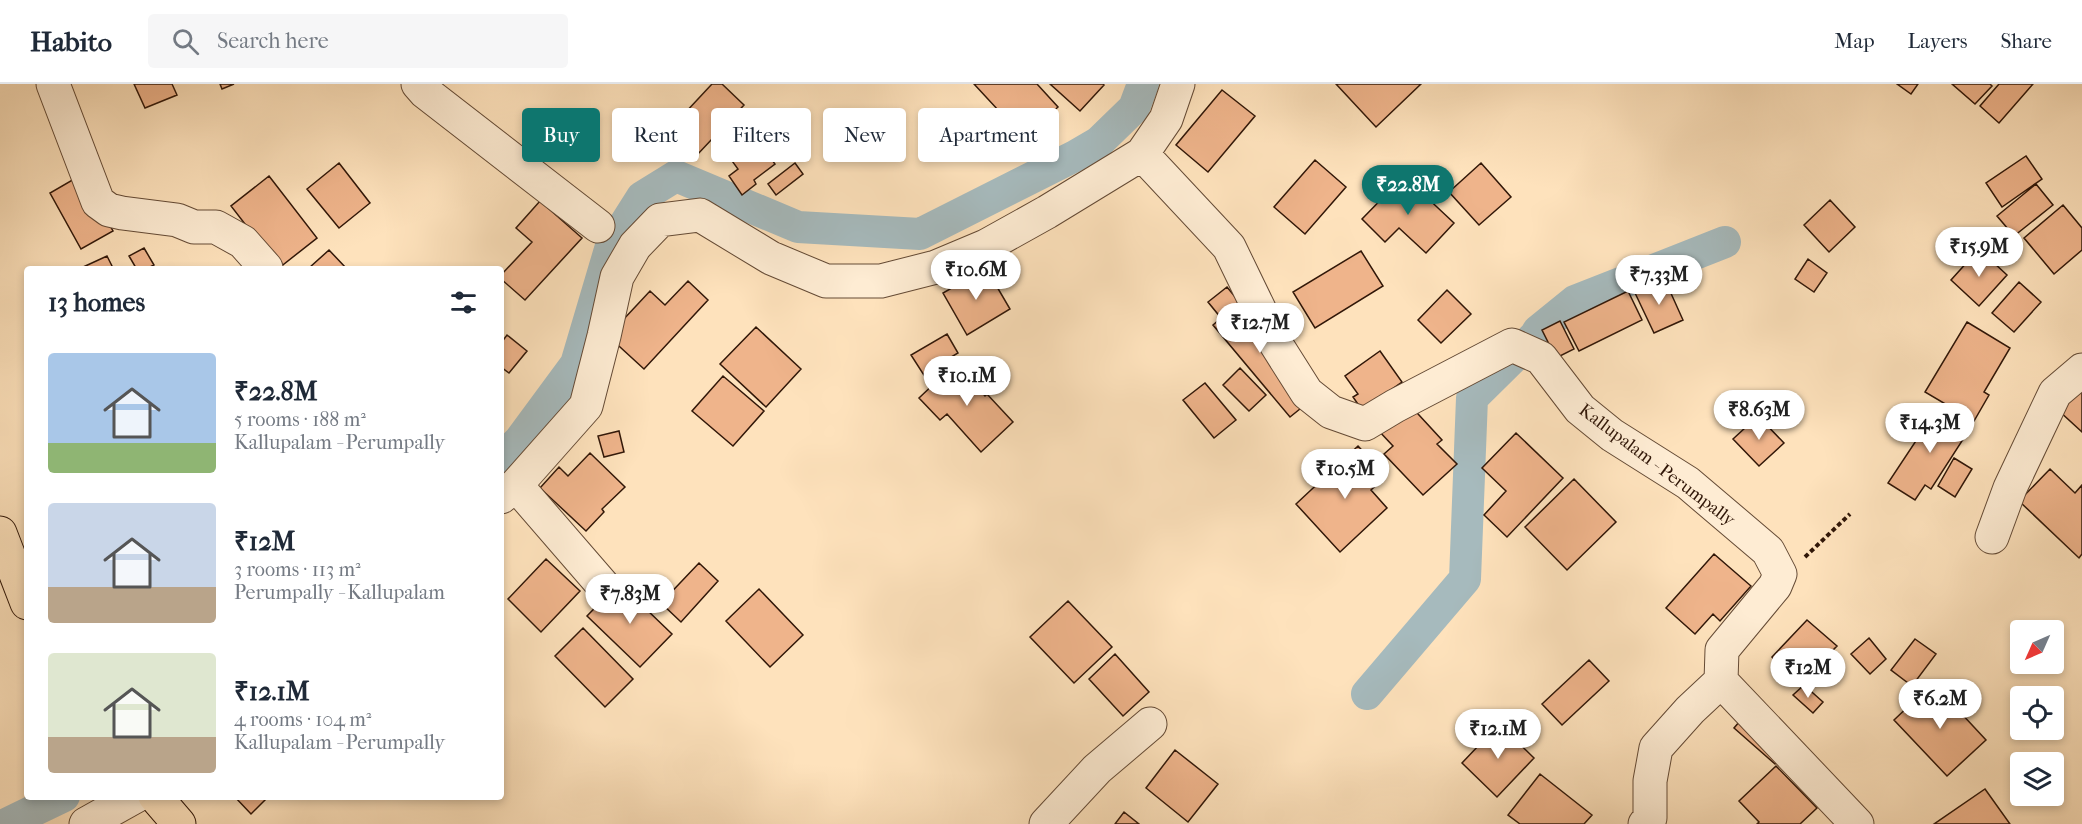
<!DOCTYPE html>
<meta charset="utf-8">
<style>
:root{--surface:#fff;--page:#f6f6f7;--text:#1f2937;--muted:#747a83;--line:#e0e1e3;--accent:#0f766e}
body{margin:0;font-family:"IM FELL French Canon",serif;background:var(--page);color:var(--text);height:100vh;display:flex;flex-direction:column;font-size:22px;white-space:nowrap}
*{box-sizing:border-box;margin:0}
p{font-size:20px;color:var(--muted)}
.icon{flex:none;width:33px;height:33px;fill:none;stroke:currentColor;stroke-width:2;stroke-linecap:round;stroke-linejoin:round}
.map{position:relative;flex:1;overflow:hidden}
.details{position:absolute;left:24px;top:182px;width:480px;height:534px;display:flex;flex-direction:column;background:var(--surface);border-radius:6px;box-shadow:0 3px 9px #0003}
.details>*{flex:none}
.top-card{position:absolute;left:522px;top:24px;width:570px;height:54px;display:flex;gap:12px}
.needle{width:39px;rotate:225deg}
.controls{position:absolute;left:2010px;top:536px;display:grid;gap:12px}
.controls a{display:grid;place-items:center;width:54px;height:54px;border-radius:6px;background:var(--surface);box-shadow:0 3px 9px #0003;font-size:30px}
.price{position:absolute;translate:-50% -51px;padding:0 14px;border-radius:21px;background:#fff;color:#222;font-size:20px;line-height:39px;filter:drop-shadow(0 2px 3px #0008)}
.price::after{content:'';position:absolute;left:50%;top:36px;width:18px;height:14px;margin-left:-9px;background:inherit;clip-path:polygon(0 0,100% 0,50% 100%)}
.price.current{background:var(--accent);color:#fff}
ul{padding:0;list-style:none}
li{display:flex;align-items:center;gap:18px;height:150px;padding:0 24px}
li span{display:grid;place-items:center;flex:none;width:168px;height:120px;border-radius:6px;color:#555}
li>.icon{margin-inline-start:auto}
span .icon{width:72px;height:72px;fill:#fffc;stroke-width:1}
li b{font-size:26px}
h2{display:flex;justify-content:space-between;align-items:center;height:72px;padding:0 24px;font-size:26px}
.tag{padding:0 21px;border-radius:6px;background:var(--surface);box-shadow:0 3px 9px #0003;font-size:21px;line-height:54px}
.tag.current{background:var(--accent);color:#fff}
header{display:flex;align-items:center;gap:36px;box-sizing:border-box;height:84px;padding:0 30px;background:var(--surface);border-bottom:2px solid var(--line)}
header strong{font-size:28px}
nav{display:flex;gap:33px;margin-inline-start:auto;font-size:21px}
.search{width:420px;height:54px;background:var(--page);display:flex;align-items:center;gap:15px;box-sizing:border-box;padding:0 21px;border-radius:6px;color:var(--muted);font-size:22px}
.map>svg:first-child{display:block}
</style>
<header>
<strong>Habito</strong>
<div class="search"><svg class="icon" aria-label="search" viewBox="0 0 24 24"><circle cx="10" cy="10" r="6"/><path d="M15 15l6 6"/></svg>Search here</div>
<nav><a>Map</a><a>Layers</a><a>Share</a></nav>
</header>
<div class="map">
<svg width="2082" height="740" viewBox="0 0 2082 740">
<rect width="100%" height="100%" fill="#fee2bc"/>
<filter id="stains"><feTurbulence type="fractalNoise" baseFrequency=".00333" numOctaves="4"/><feColorMatrix values="0 0 0 0 .2 0 0 0 0 .09 0 0 0 0 .02 0 0 0 .5 -.17"/></filter>
<radialGradient id="worn" r=".72"><stop offset=".6" stop-color="#630" stop-opacity="0"/><stop offset="1" stop-color="#630" stop-opacity=".3"/></radialGradient>
<path fill="#a6babd" stroke="#777975" stroke-width="1.5" d="M52 713H59L4 740H0V737Z"/>
<g fill="none" stroke-linecap="round" stroke-linejoin="round">
<path stroke="#a6babd" stroke-width="32" d="M501 375 520 356 576 280 611 162 642 113 676 92 798 143 920 150 1075 72 1099 58 1134 24 1143 0
M1367 610 1465 495 1472 314 1535 252 1538 247 1575 217 1725 158
M6 740 64 712"/>
</g>
<path fill="#efb48b" stroke="#311708" stroke-width="1.5" d="M134 0H172L177 11 145 24Z
M220 0H234L222 5Z
M712 0H722L744 21 697 71 670 45Z
M974 0H1037L1058 23 1024 54Z
M1050 0H1103L1104 1 1080 27Z
M1336 0H1421L1376 43Z
M1897 0H1918L1911 10Z
M1952 0H1990L1992 2 1975 20Z
M1999 0H2033L1999 39 1980 22Z
M1222 6 1255 32 1208 88 1176 61Z
M753 50 775 80 754 96 756 100 742 111 729 92 738 85 727 70Z
M2026 72 2042 95 2002 123 1986 99Z
M1315 76 1346 103 1305 150 1274 123Z
M339 79 370 119 339 144 307 105Z
M795 79 803 90 776 111 768 100Z
M1481 79 1511 113 1479 141 1449 108Z
M81 91 113 147 81 165 50 109Z
M269 92 317 154 279 184 231 122Z
M1404 92 1454 139 1426 169 1399 144 1385 158 1362 135Z
M2036 100 2053 121 2014 152 1997 132Z
M1830 116 1855 143 1829 168 1804 141Z
M540 117 582 154 525 216 501 195V191L532 158 516 144Z
M2063 121 2082 144V166L2054 190 2024 154Z
M144 164 154 181 148 184H136L129 172Z
M1979 165 2007 191 1979 222 1951 196Z
M329 166 346 184H309Z
M1361 167 1383 202 1315 244 1293 208Z
M107 172 113 184H81Z
M1808 175 1827 189 1814 208 1795 195Z
M986 184 1010 225 967 251 943 209Z
M1665 196 1683 236 1654 249 1635 209Z
M688 197 708 216 644 285 608 252 650 207 665 221Z
M2019 198 2041 218 2014 248 1992 229Z
M1227 203 1316 312 1290 333 1213 241 1221 234 1208 218Z
M1447 206 1471 230 1441 259 1418 236Z
M1628 207 1642 236 1579 267 1564 238Z
M1560 237 1574 265 1556 274 1542 246Z
M1967 238 2010 264 1984 308 1989 311 1974 337 1925 308Z
M756 243 801 285 766 323 720 280Z
M947 250 958 269 938 281 944 289 929 299 911 271Z
M507 251 527 267 509 289 501 283V259Z
M1380 267 1402 298 1362 326 1353 313 1358 310 1345 292Z
M956 279 985 312 987 310 1013 338 981 368 947 330 940 336 919 314Z
M1240 284 1266 311 1249 327 1223 301Z
M723 292 764 327 733 362 692 327Z
M1205 299 1236 336 1214 354 1183 316Z
M2082 303V348L2058 326Z
M1407 318 1442 356 1437 360 1457 380 1423 411 1384 370 1393 362 1378 346Z
M1939 322 1971 343 1931 405 1925 401 1915 416 1888 399Z
M1758 332 1784 359 1759 382 1733 355Z
M619 347 624 368 604 373 598 352Z
M1516 349 1563 394 1507 453 1484 431 1506 407 1482 384Z
M1358 362 1386 392 1371 406 1387 424 1340 468 1296 420Z
M590 369 625 403 602 425 604 428 586 447 540 404 559 383 568 392Z
M1954 374 1972 385 1955 413 1938 402Z
M2050 385 2075 409 2082 401V470L2079 474 2019 417Z
M1574 395 1616 438 1567 486 1525 443Z
M1714 470 1751 502 1720 537 1713 530 1695 550 1666 524Z
M546 475 580 507 541 548 508 515Z
M699 479 718 497 681 538 661 519Z
M619 499 672 550 640 583 587 532Z
M759 505 803 551 770 583 726 537Z
M1068 517 1112 563 1074 599 1030 553Z
M1807 536 1837 562 1797 602 1772 573Z
M583 544 633 595 605 623 555 572Z
M1869 554 1886 575 1870 590 1851 570Z
M1915 555 1936 570 1912 602 1891 586Z
M1115 570 1149 608 1123 632 1089 595Z
M1589 576 1609 597 1562 641 1542 620Z
M1933 599 1986 656 1947 692 1894 636Z
M1804 601 1823 618 1813 629 1793 611Z
M1746 630 1787 666 1775 680 1734 644Z
M1499 640 1534 674 1497 713 1462 679Z
M1175 666 1218 700 1188 738 1146 704Z
M1776 682 1817 724 1800 740H1757L1759 738 1739 717Z
M1540 690 1592 731 1584 740H1520L1508 731Z
M1985 705 2010 740H1934Z
M234 712H269L251 730Z
M1124 728 1139 740H1115Z"/>
<g fill="none" stroke-linecap="round" stroke-linejoin="round">
<g stroke="#644a35" stroke-width="35">
<path id="minor" d="M53 0 98 118 109 126 122 129 177 136 194 143H216L243 158 266 184
M418 0 425 8 598 142
M1142 70 1229 163 1276 260 1307 309 1331 328 1365 340 1395 322 1512 261 1541 274 1580 325 1612 351 1688 399 1768 467 1780 490 1775 502 1722 566 1721 597
M516 401 606 505
M501 413 516 401 586 322 604 252 617 193 635 162 660 136 700 131 771 174 826 197H881L936 183 986 162 1047 128 1142 70 1166 35 1178 0
M1992 453 2010 404 2055 309 2082 286
M1721 597 1857 740
M86 740 136 712
M1046 740 1097 685 1150 640
M1645 740 1650 734V697L1656 664 1690 626 1721 597"/>
</g>
<g stroke="#311708" stroke-width="35">
<path id="major" d="M0 449 27 519
M155 712 179 740"/>
</g>
<path stroke="#311708" stroke-width="4" stroke-dasharray="4.5 3" stroke-linecap="butt" d="M1805 473 1850 430"/>
<use href="#minor" stroke="#feecd3" stroke-width="33"/>
<use href="#major" stroke="#fee2bc" stroke-width="33"/>
</g>
<g text-anchor="middle" dominant-baseline="central" stroke-width="4.5" stroke-linejoin="round" paint-order="stroke">
<g font-size="18" fill="#311708" stroke="#feecd3">
<text transform="translate(1657 381) rotate(37)">Kallupalam - Perumpally</text>
</g>
</g>
<rect width="100%" height="100%" filter="url(#stains)"/>
<rect width="100%" height="100%" fill="url(#worn)"/>
</svg>
<div class="controls">
<a><svg class="needle" viewBox="-14 -14 28 28"><path d="M0-13l5 13h-10z" fill="#e53935"/><path d="M0 13l5-13h-10z" fill="#747a83"/></svg></a>
<a><svg class="icon" aria-label="locate" viewBox="0 0 24 24"><circle cx="12" cy="12" r="6"/><path d="M12 2v4M12 18v4M2 12h4M18 12h4"/></svg></a>
<a><svg class="icon" aria-label="layers" viewBox="0 0 24 24"><path d="M12 4l9 5-9 5-9-5zM3 14l9 5 9-5"/></svg></a>
</div>
<b class="price current" style="left:1408px;top:132px">₹22.8M</b>
<b class="price" style="left:1979px;top:194px">₹15.9M</b>
<b class="price" style="left:976px;top:217px">₹10.6M</b>
<b class="price" style="left:1659px;top:222px">₹7.33M</b>
<b class="price" style="left:1260px;top:270px">₹12.7M</b>
<b class="price" style="left:967px;top:323px">₹10.1M</b>
<b class="price" style="left:1759px;top:357px">₹8.63M</b>
<b class="price" style="left:1930px;top:370px">₹14.3M</b>
<b class="price" style="left:1345px;top:416px">₹10.5M</b>
<b class="price" style="left:630px;top:541px">₹7.83M</b>
<b class="price" style="left:1808px;top:615px">₹12M</b>
<b class="price" style="left:1940px;top:646px">₹6.2M</b>
<b class="price" style="left:1498px;top:676px">₹12.1M</b>
<div class="top-card">
<a class="tag current">Buy</a>
<a class="tag">Rent</a>
<a class="tag">Filters</a>
<a class="tag">New</a>
<a class="tag">Apartment</a>
</div>
<section class="details">
<h2>13 homes<svg class="icon" aria-label="filters" viewBox="0 0 24 24"><path d="M4 7h16M4 17h16"/><circle cx="9" cy="7" r="2"/><circle cx="15" cy="17" r="2"/></svg></h2>
<ul>
<li><span style="background:linear-gradient(#a9c7e8 75%,#8fb573 0)"><svg class="icon" aria-label="home" viewBox="0 0 24 24"><path d="M3 11l9-7 9 7M6 9v11h12V9"/></svg></span><div><b>₹22.8M</b><p>5 rooms · 188 m²</p><p>Kallupalam - Perumpally</p></div></li>
<li><span style="background:linear-gradient(#c9d6e8 70%,#b9a48a 0)"><svg class="icon" aria-label="home" viewBox="0 0 24 24"><path d="M3 11l9-7 9 7M6 9v11h12V9"/></svg></span><div><b>₹12M</b><p>3 rooms · 113 m²</p><p>Perumpally - Kallupalam</p></div></li>
<li><span style="background:linear-gradient(#dfe7d0 70%,#b9a48a 0)"><svg class="icon" aria-label="home" viewBox="0 0 24 24"><path d="M3 11l9-7 9 7M6 9v11h12V9"/></svg></span><div><b>₹12.1M</b><p>4 rooms · 104 m²</p><p>Kallupalam - Perumpally</p></div></li>
</ul>
</section>
</div>
